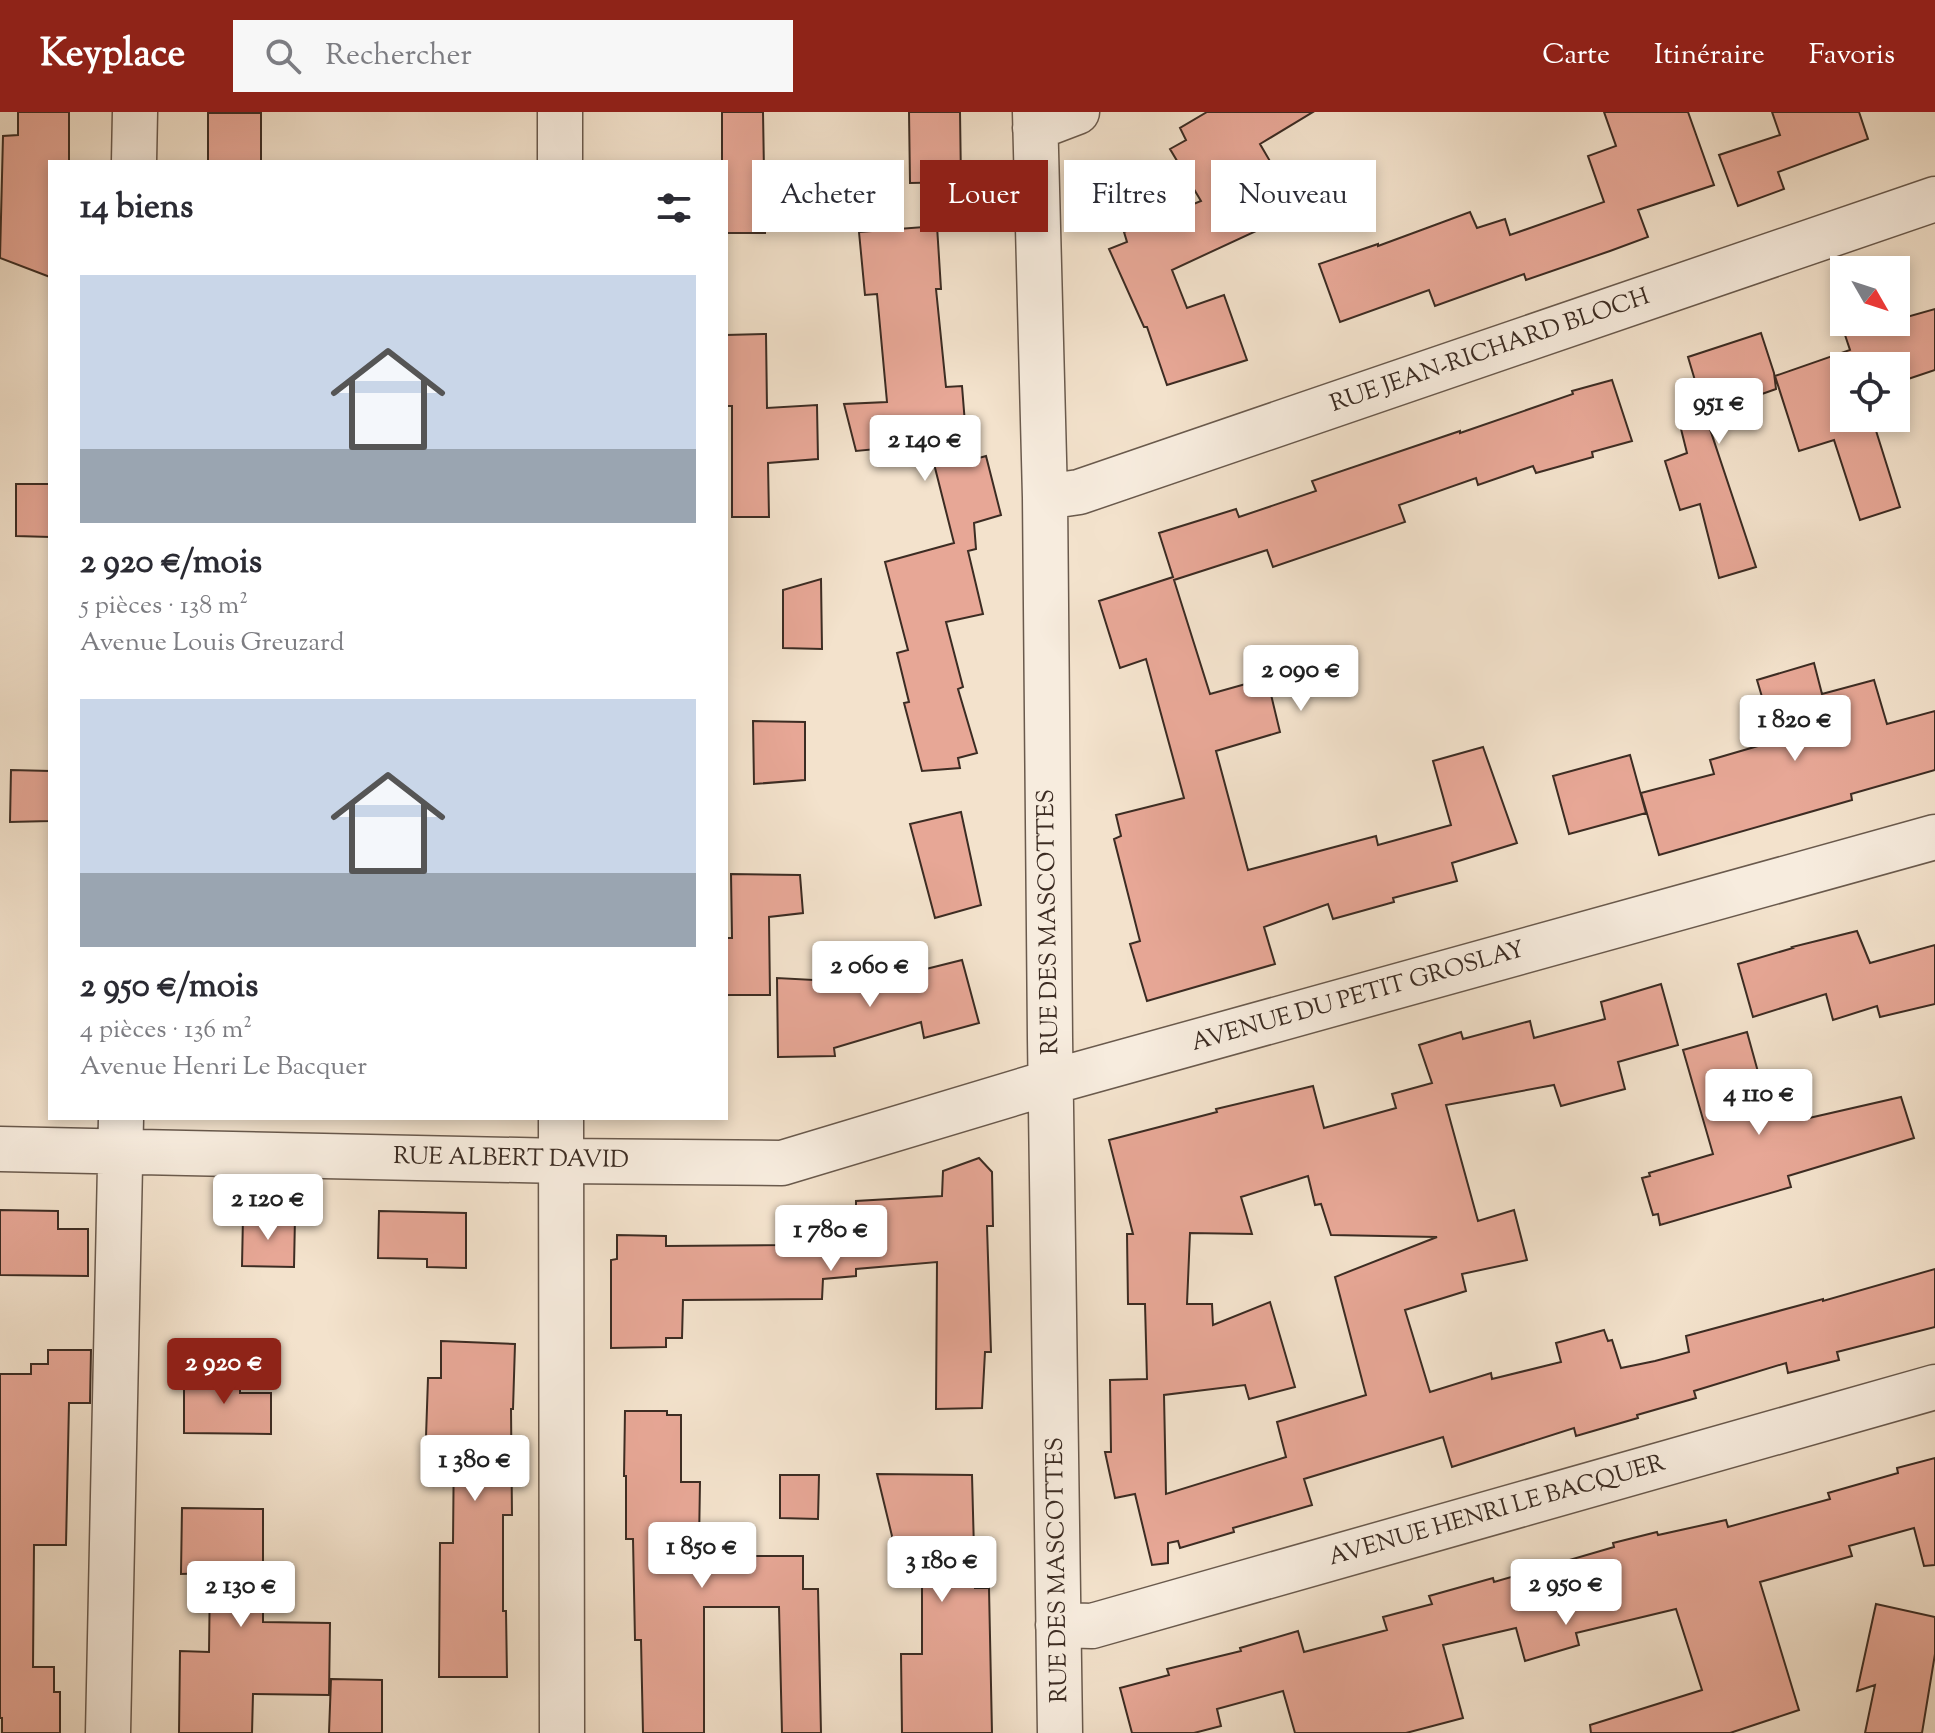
<!DOCTYPE html>
<html lang="fr">
<meta charset="utf-8">
<style>
:root{--surface:#fff;--page:#f7f7f7;--text:#2b2b33;--muted:#7c7c81;--accent:#8f2418}
body{margin:0;font-family:"Sorts Mill Goudy",serif;background:var(--page);color:var(--text);height:100vh;display:flex;flex-direction:column;font-size:30px;white-space:nowrap}
*{box-sizing:border-box;margin:0}
p{font-size:26px;color:var(--muted)}
.icon{flex:none;width:44px;height:44px;fill:none;stroke:currentColor;stroke-width:2;stroke-linecap:round;stroke-linejoin:round}
.map{position:relative;flex:1;overflow:hidden}
.details{position:absolute;left:48px;top:48px;width:680px;height:960px;display:flex;flex-direction:column;background:var(--surface);border-radius:0px;box-shadow:0 4px 12px #0003}
.details>*{flex:none}
.top-card{position:absolute;left:752px;top:48px;width:760px;height:72px;display:flex;gap:16px}
.needle{width:52px;rotate:129deg}
.buttons{position:absolute;left:1830px;top:144px;display:grid;gap:16px}
.buttons a{display:grid;place-items:center;width:80px;height:80px;border-radius:0px;background:var(--surface);box-shadow:0 4px 12px #0003;font-size:40px}
.price{position:absolute;translate:-50% -68px;padding:0 18px;border-radius:8px;background:#fff;color:#222;font-size:26px;line-height:52px;filter:drop-shadow(0 2px 4px #0008)}
.price::after{content:'';position:absolute;left:50%;top:48px;width:24px;height:18px;margin-left:-12px;background:inherit;clip-path:polygon(0 0,100% 0,50% 100%)}
.price.selected{background:var(--accent);color:#fff}
ul{padding:0;list-style:none}
li{display:grid;align-content:center;gap:16px;height:424px;padding:0 32px}
li span{display:grid;place-items:center;height:248px;border-radius:0px;color:#555}
li>.icon{margin-inline-start:auto}
span .icon{width:144px;height:144px;fill:#fffc;stroke-width:1}
li b{font-size:34px}
h2{display:flex;justify-content:space-between;align-items:center;height:96px;padding:0 32px;font-size:34px}
.chip{padding:0 28px;border-radius:0px;background:var(--surface);box-shadow:0 4px 12px #0003;font-size:28px;line-height:72px}
.chip.selected{background:var(--accent);color:#fff}
header{display:flex;align-items:center;gap:48px;box-sizing:border-box;height:112px;padding:0 40px;background:var(--accent);color:#fff}
header strong{font-size:38px}
nav{display:flex;gap:44px;margin-inline-start:auto;font-size:28px}
.search{width:560px;height:72px;background:var(--page);display:flex;align-items:center;gap:20px;box-sizing:border-box;padding:0 28px;border-radius:0px;color:var(--muted);font-size:30px}
.map>svg:first-child{display:block}
</style>
<header>
<strong>Keyplace</strong>
<div class="search"><svg class="icon" aria-label="search" viewBox="0 0 24 24"><circle cx="10" cy="10" r="6"/><path d="M15 15l6 6"/></svg>Rechercher</div>
<nav><a>Carte</a><a>Itinéraire</a><a>Favoris</a></nav>
</header>
<div class="map">
<svg width="1935" height="1621" viewBox="0 0 1935 1621">
<rect width="100%" height="100%" fill="#f3e2cc"/>
<filter id="stains"><feTurbulence type="fractalNoise" baseFrequency=".0025" numOctaves="4"/><feColorMatrix values="0 0 0 0 .2 0 0 0 0 .09 0 0 0 0 .02 0 0 0 .5 -.17"/></filter>
<radialGradient id="worn" r=".72"><stop offset=".6" stop-color="#630" stop-opacity="0"/><stop offset="1" stop-color="#630" stop-opacity=".3"/></radialGradient>
<path fill="#e7a796" stroke="#3c2c23" stroke-width="2" fill-rule="evenodd" d="M18 0H69V50H50V165L0 146 3 24 18 23Z
M722 0H763L765 121H726V50H722Z
M909 0H960L961 70 910 71Z
M1207 0H1313L1260 32 1299 99 1172 158 1187 196 1224 183 1247 248 1167 273 1147 215H1144L1109 137 1127 130 1124 120 1201 89 1170 37 1186 28 1180 16Z
M1604 0H1688L1714 73 1638 98 1648 125 1610 139 1526 168 1524 162 1435 194 1429 178 1340 210 1319 152 1378 132V134L1470 100 1477 116 1505 107 1510 123 1604 90 1588 44 1616 34Z
M1772 0H1859L1868 27 1778 60 1784 77 1738 94 1719 43 1780 23Z
M208 1H261V50H208Z
M937 114 941 177H936L946 275 962 274 968 349 986 344 1001 403 974 411 976 437 968 439 983 502 946 510 963 575 958 577 977 641 958 646 960 656 922 659 904 591 909 590 897 541 908 538 885 450 954 431 929 332 856 339 844 292 887 290 877 182 865 183 859 120Z
M1935 197V258L1896 271V254H1844V306H1872L1900 395 1860 408 1834 328 1799 339 1775 264 1850 238 1845 223 1890 210H1896V208Z
M1761 221 1774 261 1776 277 1705 302 1756 455 1719 466 1700 392 1680 398 1665 349 1687 341 1679 309 1705 302 1688 245Z
M766 222 767 296 817 293 818 347 768 351 769 405H732V294H726V223Z
M1612 268 1632 329 1592 340 1593 345 1536 361 1533 354 1478 373 1476 366 1399 393 1405 410 1273 455 1267 438 1174 468 1210 582 1267 566 1280 620 1216 639 1248 758 1376 724 1378 733 1451 713 1433 649 1483 635 1517 731 1452 751 1457 769 1393 786 1394 790 1333 807 1328 792 1264 815 1275 852 1147 889 1130 832 1140 829 1114 727 1121 724 1116 703 1184 686 1146 547 1120 556 1099 489 1173 465 1159 421 1236 397 1239 405 1316 379 1312 369 1460 319V321L1573 282 1572 279Z
M16 372H50V425L16 424Z
M821 467 822 537 783 536V478Z
M1814 551 1822 582 1874 568 1887 612 1935 599V658L1851 682 1852 688 1659 743 1641 681 1714 662 1710 648 1775 629 1757 568Z
M753 609 805 610V668L754 672Z
M1630 643 1646 701 1569 722 1553 664Z
M11 658 50 659V709L10 710Z
M961 700 981 793 935 806 910 712Z
M731 762 800 763 803 801 769 805 770 883H726V826H732Z
M1857 819 1870 851 1935 833V892L1880 905 1877 894 1833 908 1826 882 1753 905 1738 852 1793 836 1792 835Z
M962 848 979 911 924 926 921 910 834 936 835 944 778 945 777 866 870 871Z
M1661 872 1678 933 1618 950 1625 977 1561 994 1554 973 1446 993 1478 1109 1514 1098 1527 1148 1462 1162 1466 1179 1405 1198 1430 1280 1491 1261 1492 1267 1561 1250 1556 1231 1604 1218 1608 1229 1612 1228 1621 1256 1655 1249 1689 1240 1686 1224 1823 1187V1189L1935 1157V1215L1837 1240 1839 1248 1788 1261 1786 1251 1694 1279 1696 1286 1637 1303 1638 1306 1576 1324 1574 1316 1452 1355 1443 1325 1304 1367 1312 1393 1233 1416 1234 1420 1180 1436 1178 1429 1168 1431V1451L1152 1453 1135 1382 1115 1386 1105 1340H1111L1110 1268 1147 1267 1145 1192H1128L1127 1122H1133L1109 1028 1217 1000 1216 997 1313 974 1324 1016 1396 996 1392 982 1432 971 1419 933 1461 920 1463 927 1530 909 1534 926 1605 907 1601 890ZM1308 1064 1315 1093 1321 1092 1331 1123 1437 1125 1335 1165 1366 1283 1277 1310 1286 1345 1166 1382 1164 1283 1245 1273 1249 1287 1295 1275 1270 1190 1213 1213 1212 1192H1187L1190 1121 1252 1122 1241 1085Z
M1747 920 1771 1007 1807 998 1809 1006 1901 985 1914 1026 1788 1064 1791 1075 1660 1113 1658 1102 1653 1103 1642 1066 1650 1064 1649 1061 1713 1042 1683 938Z
M979 1046 992 1060 993 1114H987L991 1240H985L982 1296 936 1297 937 1150 856 1157V1164L823 1167 822 1187 683 1188 682 1226H666V1235L611 1236V1148L617 1147V1123L666 1124V1134L780 1133 779 1116 856 1114V1089L942 1084 943 1059Z
M0 1098 58 1099V1117H88V1164L0 1163Z
M379 1099 466 1101V1156L427 1155V1147L378 1146Z
M243 1104 295 1105 294 1155 242 1154Z
M441 1229 515 1232 513 1297H511L512 1403H503V1499H506L507 1565H439L440 1431H453L454 1324 426 1325 428 1266H441Z
M48 1238H91L90 1291H69L66 1433H34L33 1555H54V1580H60V1621H2V1606H0V1262H31V1252H48Z
M184 1261 240 1262V1281H271V1322L184 1321Z
M625 1299H667V1303H681V1370H700L699 1432H713L714 1444H803V1477H818L821 1621H782L779 1495H704V1621H643L641 1528H635L633 1427H626V1364H624Z
M1935 1346V1453L1924 1454 1914 1416 1849 1434 1852 1444 1760 1470 1799 1598 1730 1621H1591L1590 1613 1702 1578 1676 1497 1576 1521 1579 1533 1525 1549 1516 1516 1443 1533 1463 1606 1406 1621H1295L1283 1579 1217 1597 1221 1614 1194 1621H1132L1120 1576 1169 1563 1167 1557 1241 1539 1240 1536 1298 1519 1304 1540 1387 1518 1383 1505 1432 1492 1429 1484 1493 1466 1494 1470 1614 1435 1613 1431 1657 1420 1658 1423 1726 1408 1728 1415 1830 1387 1828 1381 1898 1361 1897 1356Z
M877 1362 972 1363 975 1476H989L992 1621H902L901 1542H922V1473H916V1457L908 1456V1452H892V1424Z
M780 1363H819L818 1407 780 1406Z
M182 1396 263 1397V1510L330 1511 329 1583 253 1582 252 1621H179L180 1539 209 1540 210 1461 181 1462Z
M1876 1492 1935 1505V1542L1922 1621H1865L1875 1573 1857 1579Z
M331 1567 382 1568V1621H329Z"/>
<g fill="none" stroke-linecap="round" stroke-linejoin="round">
<g stroke="#6a5a4d" stroke-width="47">
<path id="minor" d="M560 0V50
M1035 0 1045 385 1050 926 1060 1621
M1035 16 1077 0
M134 50 135 0
M1045 385 1079 380 1935 87
M561 1006 562 1621
M0 1037 562 1049 782 1051 1051 970 1935 725
M1058 1513 1092 1514 1935 1275
M108 1621 121 1006"/>
</g>
<use href="#minor" stroke="#f7ecde" stroke-width="44"/>
</g>
<g text-anchor="middle" dominant-baseline="central" stroke-width="7" stroke-linejoin="round" paint-order="stroke">
<g font-size="24" fill="#3c2c23" stroke="#f7ecde">
<text transform="translate(1490 239) rotate(-19)">RUE JEAN-RICHARD BLOCH</text>
<text transform="translate(1049 810) rotate(-91)">RUE DES MASCOTTES</text>
<text transform="translate(1358 885) rotate(-16)">AVENUE DU PETIT GROSLAY</text>
<text transform="translate(511 1047) rotate(1)">RUE ALBERT DAVID</text>
<text transform="translate(1497 1399) rotate(-16)">AVENUE HENRI LE BACQUER</text>
<text transform="translate(1058 1458) rotate(-91)">RUE DES MASCOTTES</text>
</g>
</g>
<rect width="100%" height="100%" filter="url(#stains)"/>
<rect width="100%" height="100%" fill="url(#worn)"/>
</svg>
<div class="buttons">
<a><svg class="needle" viewBox="-14 -14 28 28"><path d="M0-13l5 13h-10z" fill="#e53935"/><path d="M0 13l5-13h-10z" fill="#7c7c81"/></svg></a>
<a><svg class="icon" aria-label="locate" viewBox="0 0 24 24"><circle cx="12" cy="12" r="6"/><path d="M12 2v4M12 18v4M2 12h4M18 12h4"/></svg></a>
</div>
<b class="price" style="left:1719px;top:334px">951 €</b>
<b class="price" style="left:925px;top:371px">2 140 €</b>
<b class="price" style="left:1301px;top:601px">2 090 €</b>
<b class="price" style="left:1795px;top:651px">1 820 €</b>
<b class="price" style="left:870px;top:897px">2 060 €</b>
<b class="price" style="left:1759px;top:1025px">4 110 €</b>
<b class="price" style="left:268px;top:1130px">2 120 €</b>
<b class="price" style="left:831px;top:1161px">1 780 €</b>
<b class="price selected" style="left:224px;top:1294px">2 920 €</b>
<b class="price" style="left:475px;top:1391px">1 380 €</b>
<b class="price" style="left:702px;top:1478px">1 850 €</b>
<b class="price" style="left:942px;top:1492px">3 180 €</b>
<b class="price" style="left:1566px;top:1515px">2 950 €</b>
<b class="price" style="left:241px;top:1517px">2 130 €</b>
<div class="top-card">
<a class="chip">Acheter</a>
<a class="chip selected">Louer</a>
<a class="chip">Filtres</a>
<a class="chip">Nouveau</a>
</div>
<section class="details">
<h2>14 biens<svg class="icon" aria-label="filters" viewBox="0 0 24 24"><path d="M4 7h16M4 17h16"/><circle cx="9" cy="7" r="2"/><circle cx="15" cy="17" r="2"/></svg></h2>
<ul>
<li><span style="background:linear-gradient(#c9d6e8 70%,#9aa5b1 0)"><svg class="icon" aria-label="home" viewBox="0 0 24 24"><path d="M3 11l9-7 9 7M6 9v11h12V9"/></svg></span><div><b>2 920 €/mois</b><p>5 pièces · 138 m²</p><p>Avenue Louis Greuzard</p></div></li>
<li><span style="background:linear-gradient(#c9d6e8 70%,#9aa5b1 0)"><svg class="icon" aria-label="home" viewBox="0 0 24 24"><path d="M3 11l9-7 9 7M6 9v11h12V9"/></svg></span><div><b>2 950 €/mois</b><p>4 pièces · 136 m²</p><p>Avenue Henri Le Bacquer</p></div></li>
</ul>
</section>
</div>
